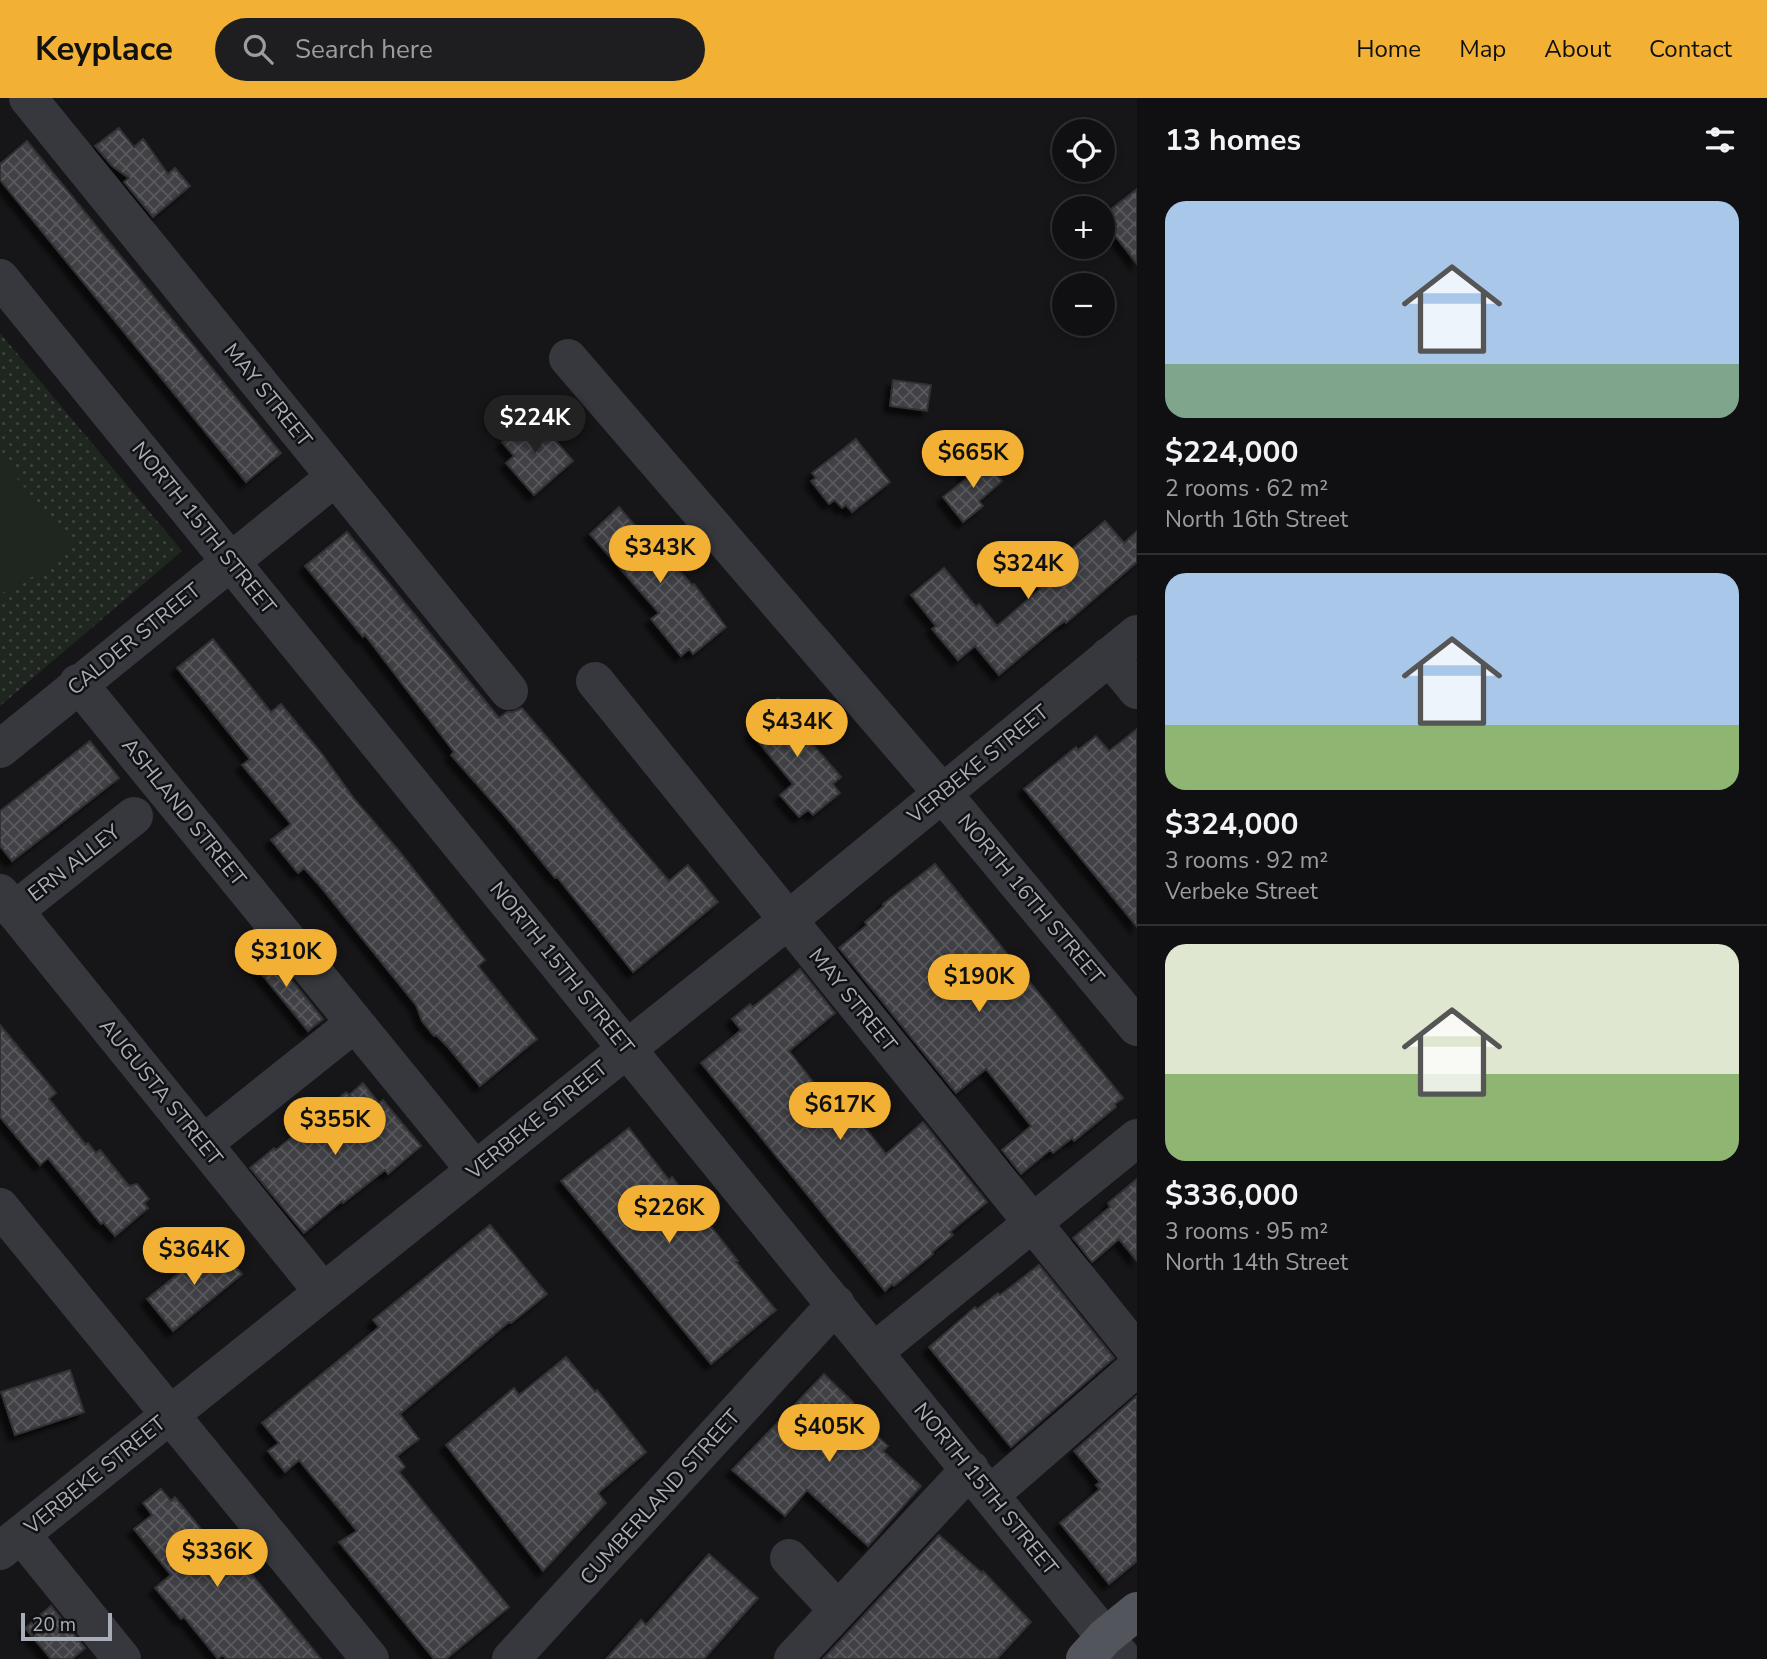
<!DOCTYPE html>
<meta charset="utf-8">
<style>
:root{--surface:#101012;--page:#1e1e20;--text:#f1f3f6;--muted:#9c9d9f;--line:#303032;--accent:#f2b134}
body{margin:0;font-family:"Nunito Sans",sans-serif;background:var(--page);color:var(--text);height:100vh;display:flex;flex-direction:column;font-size:26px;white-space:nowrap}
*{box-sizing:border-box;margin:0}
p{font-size:23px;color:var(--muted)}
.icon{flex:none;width:38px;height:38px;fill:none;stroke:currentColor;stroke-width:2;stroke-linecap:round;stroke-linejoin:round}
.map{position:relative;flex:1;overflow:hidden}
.drawer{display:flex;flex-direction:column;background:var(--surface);width:630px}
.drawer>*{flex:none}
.controls{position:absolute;left:1052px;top:21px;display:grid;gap:14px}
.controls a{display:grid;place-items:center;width:63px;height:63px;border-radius:50%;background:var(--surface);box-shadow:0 4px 10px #0003,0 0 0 2px var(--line);font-size:35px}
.scale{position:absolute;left:21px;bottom:18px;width:91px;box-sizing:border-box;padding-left:7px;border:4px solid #a8adb8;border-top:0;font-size:19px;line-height:24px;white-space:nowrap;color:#a8adb8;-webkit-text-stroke:5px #111113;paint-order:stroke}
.price{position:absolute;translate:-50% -60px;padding:0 16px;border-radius:24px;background:var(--accent);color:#111;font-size:23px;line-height:46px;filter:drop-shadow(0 2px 4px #0008)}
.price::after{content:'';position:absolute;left:50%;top:42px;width:21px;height:16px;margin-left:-10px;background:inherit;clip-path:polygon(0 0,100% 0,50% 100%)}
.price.on{background:#222;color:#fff}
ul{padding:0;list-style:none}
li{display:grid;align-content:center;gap:14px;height:371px;padding:0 28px}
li+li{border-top:2px solid var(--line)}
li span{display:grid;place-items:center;height:217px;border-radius:21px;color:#555}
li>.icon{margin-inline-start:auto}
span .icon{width:126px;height:126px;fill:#fffc;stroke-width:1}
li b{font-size:30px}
h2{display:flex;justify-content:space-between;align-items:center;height:84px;padding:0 28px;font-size:30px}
header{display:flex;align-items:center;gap:42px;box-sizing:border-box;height:98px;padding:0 35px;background:var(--accent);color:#111}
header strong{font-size:33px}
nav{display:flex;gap:38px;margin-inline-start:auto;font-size:24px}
.search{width:490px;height:63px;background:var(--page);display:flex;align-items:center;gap:18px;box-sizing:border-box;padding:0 24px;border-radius:38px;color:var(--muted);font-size:26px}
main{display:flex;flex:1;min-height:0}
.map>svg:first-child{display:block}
</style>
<header>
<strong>Keyplace</strong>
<div class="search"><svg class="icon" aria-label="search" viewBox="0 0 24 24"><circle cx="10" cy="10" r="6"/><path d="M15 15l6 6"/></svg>Search here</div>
<nav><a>Home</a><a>Map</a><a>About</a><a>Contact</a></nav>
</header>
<main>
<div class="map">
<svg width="1137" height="1561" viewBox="0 0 1137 1561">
<defs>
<pattern id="grass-dots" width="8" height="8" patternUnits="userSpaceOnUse" patternTransform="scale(1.75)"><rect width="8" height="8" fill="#1e261f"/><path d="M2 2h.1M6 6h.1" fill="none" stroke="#3c433d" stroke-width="1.8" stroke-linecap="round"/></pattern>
<pattern id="building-cross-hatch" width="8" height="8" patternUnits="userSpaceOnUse" patternTransform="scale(1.75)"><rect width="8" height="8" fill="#404145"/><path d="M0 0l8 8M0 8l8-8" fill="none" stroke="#595a5e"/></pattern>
<filter id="shadow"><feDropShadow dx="-6" dy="6" stdDeviation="2" flood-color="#0009"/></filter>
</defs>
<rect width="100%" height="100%" fill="#161618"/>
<path fill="url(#grass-dots)" d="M0 235 182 453 0 608Z"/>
<path fill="#1e261f" d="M0 360 74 449 43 473 0 496Z"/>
<path fill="url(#building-cross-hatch)" stroke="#303034" stroke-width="2" filter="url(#shadow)" d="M119 30 134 49 143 41 168 76 175 70 190 88 153 119 124 84 129 80 112 68 95 48Z
M27 43 281 355 246 384 0 82V66Z
M1137 91V166L1102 121V118Z
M893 282 931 287 927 313 890 308Z
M533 316 573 363 534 397 506 365 514 358 502 344Z
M856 341 890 384 852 414 846 407 842 410 835 402 829 406 811 383 816 380 812 375Z
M983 359 1002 383 979 403 983 408 963 424 943 399 967 380 963 375Z
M619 409 657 453 660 450 692 487 694 486 726 529 693 556 689 551 681 558 651 521 659 515 590 436Z
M1105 423 1124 445 1137 433V464L1066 525 1065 523 1054 531 999 577 975 548 958 562 932 531 936 528 911 497 944 470 976 509 979 506 997 528 1040 491 1033 483Z
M347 434 499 620 507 614H513L522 610 669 783 688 767 718 804 633 874 557 779 555 780 504 717 451 657 454 654 365 537 363 539 305 468Z
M213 541 271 614 281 606 322 656 355 702 399 753 485 862 478 868 537 941 480 988 447 948 436 937 434 938 422 923 416 907 320 788 304 770 298 775 271 742 291 726 242 667 250 661 177 570Z
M778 600 785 607 786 606 813 638 809 642 841 679 833 686 840 695 813 717 808 712 799 719 780 697 793 686 751 635 763 625 757 617Z
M1137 631V829L1024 691 1076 649 1078 652 1096 638 1109 653Z
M90 643 119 680 12 763 0 748V713Z
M935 766 1123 1000 1115 1006 1116 1009 1074 1043 1072 1040 1053 1055 1050 1052 1021 1076 1002 1052 1031 1028 986 971 956 995 839 850 867 827 865 824 884 808 883 806Z
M265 849 323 921 308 933 250 862Z
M800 871 835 915 789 953 825 999 834 992 837 994 886 1056 923 1024 987 1104 950 1134 953 1137 932 1154 933 1156 894 1188 892 1186 885 1193 701 965 741 932 732 921 750 906 753 909Z
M0 927 56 995 49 1001 86 1047 88 1045 96 1055 100 1052 129 1088 137 1086 149 1101 144 1105 148 1110 115 1138 103 1124 101 1126 48 1060 40 1067 0 1019Z
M363 985 379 1005 383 1002 421 1048 388 1076 385 1072 343 1105 342 1103 304 1135 250 1070 274 1050 276 1052 346 994 349 997Z
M629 1030 669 1082 672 1079 738 1163 736 1164 776 1212 711 1266 561 1083Z
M1137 1081V1163L1119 1141 1092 1164 1073 1140 1110 1109 1108 1105Z
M490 1127 547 1196 511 1225 509 1224 400 1316 419 1341 397 1358 405 1369 399 1374 509 1509 446 1561H434L339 1444 357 1433 299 1362 285 1374 268 1353 279 1345 262 1325 379 1229 373 1222Z
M216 1145 242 1176 173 1233 147 1201Z
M1039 1167 1114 1260 1011 1349 929 1249 975 1209 977 1211 998 1195 1000 1197Z
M566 1259 595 1294 597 1292 646 1354 598 1395 606 1405 543 1473 446 1347 514 1290 519 1297Z
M70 1272 84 1314 15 1337 1 1294Z
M824 1276 854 1305 849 1311 888 1348 883 1353 921 1388 868 1448 807 1392 785 1418 732 1372Z
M1137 1298V1463L1109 1486 1060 1425 1100 1391 1096 1387 1100 1384 1074 1353Z
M161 1391 171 1403 175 1399 210 1442 218 1435 321 1561H227L222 1557 218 1561 184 1519 181 1521 155 1490 171 1477 134 1431 152 1417 143 1405Z
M939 1437 982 1475 983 1473 1031 1524 997 1561H823Z
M709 1456 758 1500 704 1561H606L641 1522 646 1527Z
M51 1508 85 1550 72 1561H51L25 1530Z"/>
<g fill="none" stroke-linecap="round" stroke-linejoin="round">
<path stroke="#37383d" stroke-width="38" d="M28 0 509 593
M0 180 1123 1561
M568 260 943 696 1137 929
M1109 558 1137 592
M595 583 1137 1254
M78 585 475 1072
M0 651 335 379
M0 795 323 1194
M14 813 134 718
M203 1046 355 925
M0 1109 370 1561
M875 1253 1137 1040
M991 1396 1137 1269
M21 1436 122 1561
M0 1453 788 822 1137 536
M789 1460 837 1511
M511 1561 836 1206
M793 1561 970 1371"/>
<path stroke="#53555c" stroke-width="38" d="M1085 1561 1105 1539 1137 1513"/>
</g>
<g text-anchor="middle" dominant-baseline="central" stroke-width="5" stroke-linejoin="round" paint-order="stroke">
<g font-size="21" fill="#a8adb8" stroke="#111113">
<text transform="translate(268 297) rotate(51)">MAY STREET</text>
<text transform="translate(204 430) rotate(51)">NORTH 15TH STREET</text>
<text transform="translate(134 541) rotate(-39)">CALDER STREET</text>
<text transform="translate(978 666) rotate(-39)">VERBEKE STREET</text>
<text transform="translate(184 714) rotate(51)">ASHLAND STREET</text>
<text transform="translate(74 765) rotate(-38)">ERN ALLEY</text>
<text transform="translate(1031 801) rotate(50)">NORTH 16TH STREET</text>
<text transform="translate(562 870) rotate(51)">NORTH 15TH STREET</text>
<text transform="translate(853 902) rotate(51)">MAY STREET</text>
<text transform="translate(161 994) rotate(51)">AUGUSTA STREET</text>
<text transform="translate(537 1022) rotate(-39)">VERBEKE STREET</text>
<text transform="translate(95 1377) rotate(-39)">VERBEKE STREET</text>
<text transform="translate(986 1391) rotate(51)">NORTH 15TH STREET</text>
<text transform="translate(660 1399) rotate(-48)">CUMBERLAND STREET</text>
</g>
</g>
</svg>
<div class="controls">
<a><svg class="icon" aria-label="locate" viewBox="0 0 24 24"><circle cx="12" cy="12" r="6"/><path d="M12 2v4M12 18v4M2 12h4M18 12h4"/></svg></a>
<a>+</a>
<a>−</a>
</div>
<div class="scale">20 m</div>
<b class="price on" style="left:535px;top:357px">$224K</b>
<b class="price" style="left:973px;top:392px">$665K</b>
<b class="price" style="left:660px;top:487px">$343K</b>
<b class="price" style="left:1028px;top:503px">$324K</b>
<b class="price" style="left:797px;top:661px">$434K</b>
<b class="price" style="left:286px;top:891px">$310K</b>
<b class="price" style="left:979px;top:916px">$190K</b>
<b class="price" style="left:840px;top:1044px">$617K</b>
<b class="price" style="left:335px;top:1059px">$355K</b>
<b class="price" style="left:669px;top:1147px">$226K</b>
<b class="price" style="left:194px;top:1189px">$364K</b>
<b class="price" style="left:829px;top:1366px">$405K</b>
<b class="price" style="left:217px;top:1491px">$336K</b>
</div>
<section class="drawer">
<h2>13 homes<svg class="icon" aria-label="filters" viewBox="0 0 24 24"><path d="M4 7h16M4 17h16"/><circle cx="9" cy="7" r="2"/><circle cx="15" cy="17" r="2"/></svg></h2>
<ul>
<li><span style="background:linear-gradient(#a9c7e8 75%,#7fa58c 0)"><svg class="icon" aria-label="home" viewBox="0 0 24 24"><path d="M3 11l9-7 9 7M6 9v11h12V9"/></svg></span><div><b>$224,000</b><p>2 rooms · 62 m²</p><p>North 16th Street</p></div></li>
<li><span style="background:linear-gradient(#a9c7e8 70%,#8fb573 0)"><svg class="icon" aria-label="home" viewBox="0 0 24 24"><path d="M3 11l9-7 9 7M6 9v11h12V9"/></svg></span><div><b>$324,000</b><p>3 rooms · 92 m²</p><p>Verbeke Street</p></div></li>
<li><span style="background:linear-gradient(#dfe7d0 60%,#8fb573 0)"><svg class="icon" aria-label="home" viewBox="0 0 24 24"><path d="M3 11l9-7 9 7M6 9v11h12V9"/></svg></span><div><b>$336,000</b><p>3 rooms · 95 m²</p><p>North 14th Street</p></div></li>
</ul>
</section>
</main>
